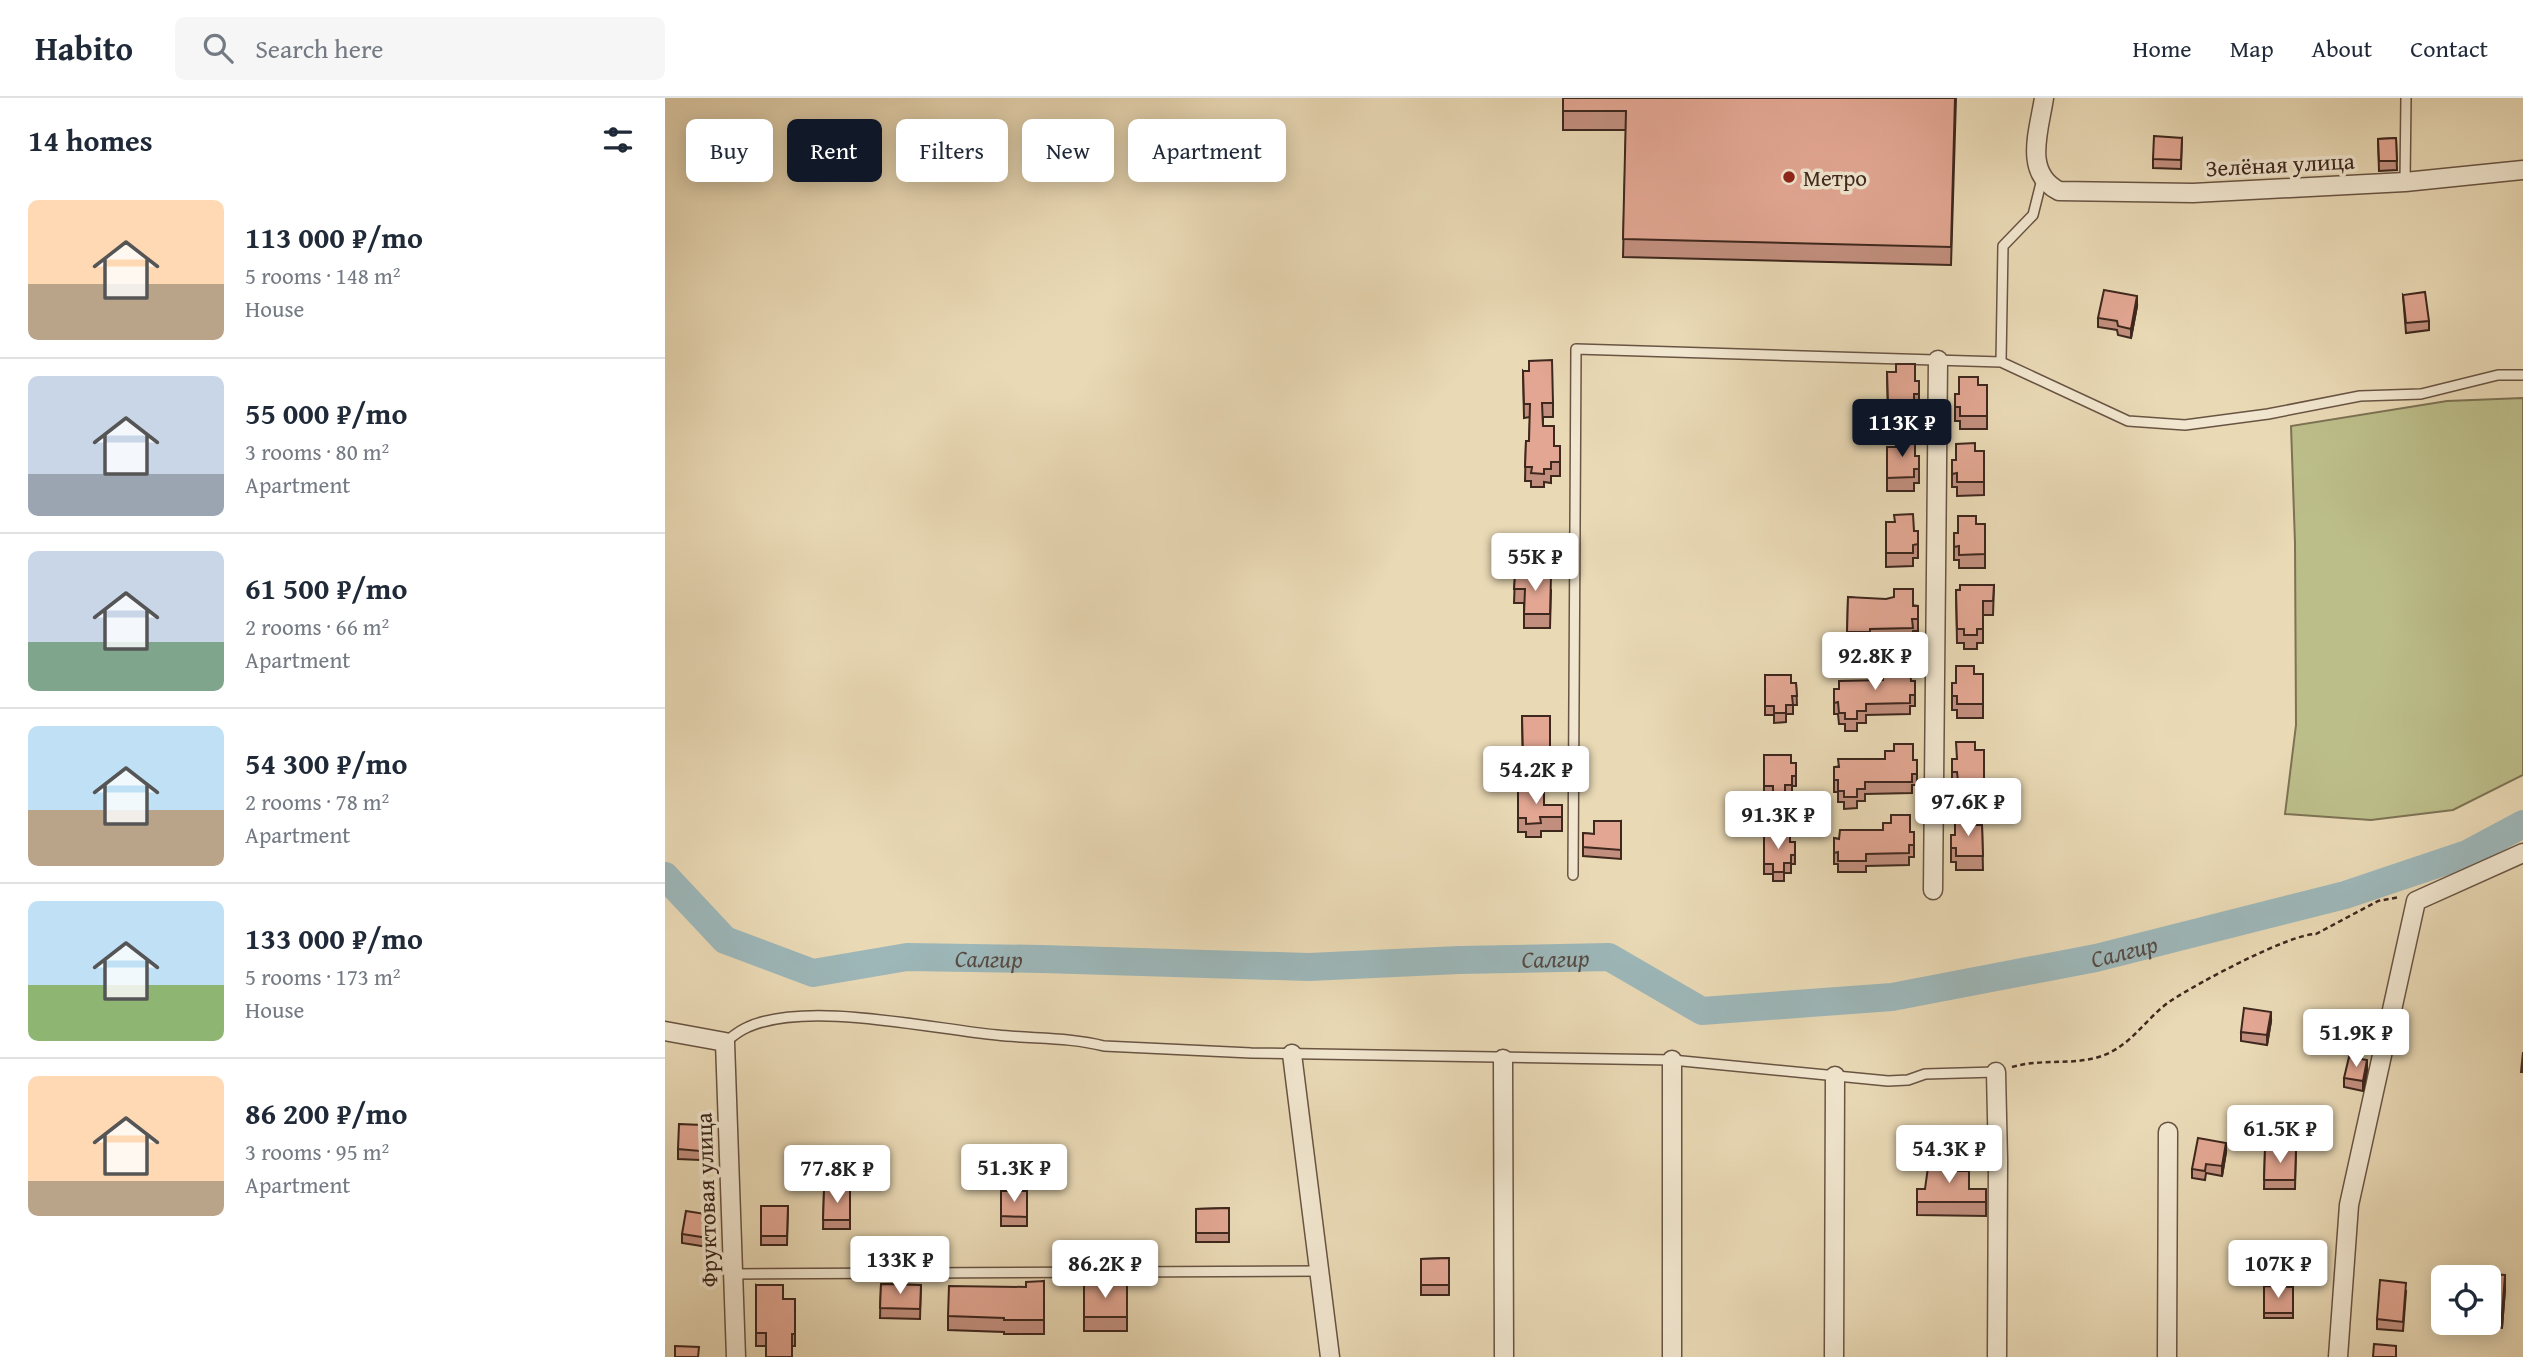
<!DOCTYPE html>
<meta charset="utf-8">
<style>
:root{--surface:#fff;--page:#f6f6f7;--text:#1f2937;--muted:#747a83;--line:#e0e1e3;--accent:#111827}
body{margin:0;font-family:"Gentium Book Plus",serif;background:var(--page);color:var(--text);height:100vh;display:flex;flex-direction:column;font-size:26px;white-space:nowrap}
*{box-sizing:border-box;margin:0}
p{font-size:23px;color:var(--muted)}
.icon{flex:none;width:38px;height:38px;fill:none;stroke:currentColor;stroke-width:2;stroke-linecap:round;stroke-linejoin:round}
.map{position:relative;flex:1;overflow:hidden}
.details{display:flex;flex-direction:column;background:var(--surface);width:665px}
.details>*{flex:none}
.hud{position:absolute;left:21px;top:21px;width:665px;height:63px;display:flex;gap:14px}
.controls{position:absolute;left:1766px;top:1167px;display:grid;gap:14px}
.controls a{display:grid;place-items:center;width:70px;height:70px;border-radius:10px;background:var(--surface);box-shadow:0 4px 18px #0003;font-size:35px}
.price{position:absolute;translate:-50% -60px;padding:0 16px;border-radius:7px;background:#fff;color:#222;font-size:23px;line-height:46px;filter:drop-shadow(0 2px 4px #0008)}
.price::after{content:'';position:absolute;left:50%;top:42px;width:21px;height:16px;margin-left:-10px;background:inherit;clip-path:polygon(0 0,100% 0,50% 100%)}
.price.active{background:var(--accent);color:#fff}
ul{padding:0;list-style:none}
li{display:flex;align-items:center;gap:21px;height:175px;padding:0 28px}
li+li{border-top:2px solid var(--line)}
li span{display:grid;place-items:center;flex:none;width:196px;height:140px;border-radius:10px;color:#555}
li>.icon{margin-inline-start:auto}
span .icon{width:84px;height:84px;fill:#fffc;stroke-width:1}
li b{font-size:30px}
h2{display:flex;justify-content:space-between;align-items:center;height:84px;padding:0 28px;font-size:30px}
.chip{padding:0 24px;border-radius:10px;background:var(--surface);box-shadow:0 4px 18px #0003;font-size:24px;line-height:63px}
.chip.active{background:var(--accent);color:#fff}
header{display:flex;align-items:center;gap:42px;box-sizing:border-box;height:98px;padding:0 35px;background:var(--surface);border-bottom:2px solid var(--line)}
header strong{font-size:33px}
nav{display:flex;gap:38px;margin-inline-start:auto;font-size:24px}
.search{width:490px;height:63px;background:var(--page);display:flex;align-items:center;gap:18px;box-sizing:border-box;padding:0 24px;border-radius:10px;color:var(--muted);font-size:26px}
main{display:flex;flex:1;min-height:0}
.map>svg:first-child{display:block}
</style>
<header>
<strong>Habito</strong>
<div class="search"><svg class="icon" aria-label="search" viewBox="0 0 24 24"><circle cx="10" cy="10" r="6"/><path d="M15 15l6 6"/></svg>Search here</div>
<nav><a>Home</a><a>Map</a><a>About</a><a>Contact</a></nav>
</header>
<main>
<section class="details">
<h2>14 homes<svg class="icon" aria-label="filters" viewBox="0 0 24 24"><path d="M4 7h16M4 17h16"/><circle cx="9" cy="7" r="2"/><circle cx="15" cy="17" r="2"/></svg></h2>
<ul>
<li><span style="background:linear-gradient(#ffd9b3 60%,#b9a48a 0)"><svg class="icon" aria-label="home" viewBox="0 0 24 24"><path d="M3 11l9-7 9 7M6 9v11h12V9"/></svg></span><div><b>113 000 ₽/mo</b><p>5 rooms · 148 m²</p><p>House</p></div></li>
<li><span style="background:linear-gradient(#c9d6e8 70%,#9aa5b1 0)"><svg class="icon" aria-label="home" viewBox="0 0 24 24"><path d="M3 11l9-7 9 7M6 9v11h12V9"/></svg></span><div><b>55 000 ₽/mo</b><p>3 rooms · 80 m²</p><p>Apartment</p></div></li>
<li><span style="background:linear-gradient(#c9d6e8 65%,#7fa58c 0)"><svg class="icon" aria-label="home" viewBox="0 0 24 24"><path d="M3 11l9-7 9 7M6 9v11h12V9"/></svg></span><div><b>61 500 ₽/mo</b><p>2 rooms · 66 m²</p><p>Apartment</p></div></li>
<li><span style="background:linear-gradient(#bfe0f5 60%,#b9a48a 0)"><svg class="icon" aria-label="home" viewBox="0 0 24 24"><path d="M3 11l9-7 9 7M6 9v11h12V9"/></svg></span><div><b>54 300 ₽/mo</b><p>2 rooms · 78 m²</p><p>Apartment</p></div></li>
<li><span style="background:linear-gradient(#bfe0f5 60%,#8fb573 0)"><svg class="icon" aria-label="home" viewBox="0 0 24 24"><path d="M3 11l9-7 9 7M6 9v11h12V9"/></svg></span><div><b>133 000 ₽/mo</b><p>5 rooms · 173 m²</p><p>House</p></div></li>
<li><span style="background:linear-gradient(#ffd9b3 75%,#b9a48a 0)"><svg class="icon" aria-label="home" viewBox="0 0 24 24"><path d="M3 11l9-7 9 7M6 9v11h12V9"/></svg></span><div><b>86 200 ₽/mo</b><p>3 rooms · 95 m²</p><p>Apartment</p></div></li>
</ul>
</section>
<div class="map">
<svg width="1858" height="1259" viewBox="0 0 1858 1259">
<rect width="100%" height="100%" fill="#e9d9b5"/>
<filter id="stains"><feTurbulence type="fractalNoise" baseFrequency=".00286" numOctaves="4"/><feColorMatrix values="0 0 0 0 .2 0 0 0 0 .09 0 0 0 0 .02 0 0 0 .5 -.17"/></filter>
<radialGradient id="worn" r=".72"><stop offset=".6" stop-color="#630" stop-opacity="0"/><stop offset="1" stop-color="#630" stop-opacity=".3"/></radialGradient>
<path fill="#bcbe8a" stroke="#7d7254" stroke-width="2" d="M1858 300V677L1788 712 1706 722 1620 716 1631 627 1630 445 1626 328 1782 303Z"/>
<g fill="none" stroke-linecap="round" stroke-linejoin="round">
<path stroke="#9db7b9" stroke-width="28" id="s1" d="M0 778 60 842 148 875 242 859 377 861 644 869 794 862 944 859 1037 913 1227 899 1431 860 1680 797 1802 756 1858 726"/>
<g stroke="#695443" stroke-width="12">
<path id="lane" d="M1740 84 1741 0
M1336 264 1463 323 1520 327 1603 316 1695 298 1756 296 1833 277H1858
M908 777 911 251 1336 264 1338 148 1368 117 1377 81
M60 944C67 939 75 932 83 929 143 902 266 931 332 937 367 941 404 939 439 948L586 955 1007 962 1223 983 1243 982 1260 976 1331 974
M68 1176 654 1173"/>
</g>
<g stroke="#695443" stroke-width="21">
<path id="street" d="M1379 0C1374 33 1358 75 1394 93L1528 95 1740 84 1858 72
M1268 792 1273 262
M0 933 60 944 71 1259
M627 956 665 1259
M838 961 839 1259
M1331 974 1333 1063 1332 1259
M1007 1259V962
M1169 1259 1170 978
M1502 1259 1503 1034
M1673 1259 1684 1107 1751 803 1858 755"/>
</g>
<path stroke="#3e271d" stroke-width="2.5" stroke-dasharray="5 3.5" stroke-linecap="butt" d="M1347 969C1380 959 1415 970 1446 954 1471 941 1484 917 1507 902 1533 885 1624 836 1651 836L1713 803 1735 799"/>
<use href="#lane" stroke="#f1e6cf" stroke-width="9"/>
<use href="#street" stroke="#f1e6cf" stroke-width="18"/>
</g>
<path fill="#c28f7e" stroke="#3e271d" stroke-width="2" d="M898 0H1291L1286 167 958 159 961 32H898Z
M1517 40 1516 71 1488 70V61Z
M1731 40 1732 72 1714 73 1713 41Z
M1738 197 1764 223V232L1741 235Z
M1472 208 1466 240 1453 237 1452 232 1433 229V220Z
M858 273 888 305V319H878V328L889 348H895V378H886V385L879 384V389H866V383H860L861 343H864L865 319 859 320Z
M1222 274 1250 283H1254V310H1249V318L1223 319Z
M1313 287H1322V331H1295V323H1290V296H1294Z
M1222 349 1250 358H1254V385H1249V393H1222Z
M1310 353H1319V397L1292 398V389H1287V362H1291Z
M1221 424 1249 433H1253V460H1248V468L1221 469Z
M1311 426H1320V470H1294V462H1289V435H1293Z
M850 477 886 492 885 530H859V505H849Z
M1329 487 1328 517H1318V545H1312V551H1299V545H1292L1291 492Z
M1183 499 1253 508V533H1248V541L1205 542V546H1182Z
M1309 576H1318V620H1292V612H1287V585H1291Z
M1100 577 1126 585H1131L1132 607H1128V616H1121V624L1109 625V617H1100Z
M1218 582 1250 583V608H1245V616L1201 617V625H1192V633H1180V626H1174L1173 616H1169V591H1174Z
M857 618H885V670H858Z
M1310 652H1319V696H1293L1292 688H1287V661H1291Z
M1099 657 1126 665H1131V688H1127V696H1120V705H1108V697H1099Z
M1220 661 1252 662V687H1247V695L1200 696V703H1192V710L1179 711V704H1173V694H1169V669Z
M853 691 879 707H897V733H876V739H861V734H853Z
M956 723V761L918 758V735L929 736Z
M1226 725 1245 734H1249V759H1244V767L1201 768V774H1173V766H1169V740L1174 741 1218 732Z
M1309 727H1317L1318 772H1291V764H1286V737H1290Z
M1099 736 1125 744H1130V766H1126V775H1119V783H1108V776H1099Z
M1606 923 1602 947 1576 943V934Z
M1858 954V974H1856Z
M1702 972 1698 993 1679 989V980Z
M37 1027 35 1062 13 1061V1051Z
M1600 1051H1631L1630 1091H1599Z
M1561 1054 1557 1078 1541 1075 1540 1082 1527 1080V1071Z
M1293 1073 1304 1091H1321V1118L1252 1117V1091H1260Z
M159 1092H185V1131H158Z
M336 1093H362V1128H336Z
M96 1108H123L122 1147H96Z
M564 1110V1144H531V1111Z
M47 1127 43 1149 17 1145V1136Z
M784 1160V1197H756V1161Z
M1824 1180 1840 1191 1837 1230 1805 1227V1225H1824Z
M379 1183V1236H339V1234L283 1232V1218L361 1189Z
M419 1184H462V1233H419Z
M216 1186 256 1187 255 1221 215 1220Z
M91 1187 118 1201H130V1248H91Z
M1599 1188 1628 1189V1220H1599Z
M1741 1194 1738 1233 1712 1231V1221Z"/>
<path fill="#9e7466" stroke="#3e271d" stroke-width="2" d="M1472 198V208L1466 240V231Z
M1606 914V923L1602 947V937Z
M1702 962V972L1698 993V983Z
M1561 1045V1054L1557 1078V1068Z
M47 1117V1127L43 1149V1140Z
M1840 1177V1191L1837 1230V1216Z"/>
<path fill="#e2a692" stroke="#3e271d" stroke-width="2" d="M898 0H1290L1286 149 958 141 961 13H898Z
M1489 38 1517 40 1516 62 1488 61Z
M1731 40 1732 63H1714L1713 41Z
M1439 192 1472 198 1466 231 1453 228 1452 223 1433 220Z
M1760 194 1764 223 1741 225 1738 197Z
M887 262 888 305H877L878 328H889V348H895V364H886V371H879V376L866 375 867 369H860L861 343H864L865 306H859L858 273H864V263Z
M1231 266H1250V283H1254V296H1249V304L1223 305 1222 274H1231Z
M1294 279H1313V287H1322V318H1295V309H1290V296H1294Z
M1231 341H1250V358H1254V371H1249V379L1222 380V349H1231Z
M1310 345V353H1319V384H1292V375L1287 376V362H1291V346Z
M1248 416 1249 433H1253V446L1248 447V455H1221V424H1230L1229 417Z
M1293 418H1311V426H1320V456L1294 457V448L1289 449V435H1293Z
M850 477 886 478 885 516H859L860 491H849Z
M1295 487H1329L1328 503H1318V531H1312V537H1299V531H1292L1291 492H1295Z
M1229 491H1248V508H1253V521H1247L1248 530 1205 531V534H1182L1183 499 1221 501 1229 499Z
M1227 567H1245L1246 583H1250V597H1245V605L1201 606V613H1192V621H1180V615H1174L1173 604 1169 605V591H1174V583L1218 582V574H1227Z
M1291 568H1309V576H1318V606H1292V598H1287V585H1291Z
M1100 577H1126V585H1131L1132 598H1127L1128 607H1121V615H1109V608H1100Z
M857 618H885V656L858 657Z
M1291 644H1310V652H1319V683H1293L1292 674H1287V661H1292Z
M1229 646H1248V662H1252V676H1247V684H1200V691H1192V699H1179V693H1173V682H1169V669H1174L1173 661H1220V653H1229Z
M1099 657H1126V665H1131V678H1127V687H1120V695L1108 696V688H1099Z
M853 691H879V707H897V719H875L876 725 861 726V720H853Z
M1226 717H1245V734H1249V747H1244V755L1201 756V763H1173V754L1169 755V740L1174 741 1175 732H1218V725H1226Z
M1290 720H1309V727H1317L1318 758H1291V750H1286V737H1290Z
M929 723H956V752L918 749V735L929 736Z
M1099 736H1125V744H1130V757H1126V765H1119V774H1108V766H1099Z
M1579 910 1606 914 1602 937 1576 934Z
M1684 959 1702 962 1698 983 1679 980Z
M14 1026 37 1027 35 1053 13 1051Z
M1533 1040 1561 1045 1557 1068 1541 1066 1540 1073 1527 1071Z
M1600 1051H1631L1630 1082H1599Z
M1264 1062H1294L1293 1073H1304V1091H1321V1104H1252V1091H1260Z
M159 1092H185V1122H158Z
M336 1093H362V1119L336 1118Z
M96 1108H123L122 1138H96Z
M564 1110V1135H531V1111Z
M21 1113 47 1117 43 1140 17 1136Z
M784 1160V1187H756V1161Z
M1808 1175 1840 1177 1837 1216 1824 1215V1180H1807Z
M1715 1182 1741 1185 1738 1224 1712 1221Z
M379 1183V1222H339V1220L283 1218 284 1188 361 1189V1184Z
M419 1184H462V1219H419Z
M216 1186 256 1187 255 1211 215 1210Z
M91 1187H118V1201H130V1236H127V1259H101V1235H91Z
M1599 1188 1628 1189V1215H1599Z
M1709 1246 1731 1248V1259H1708Z
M10 1248 34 1249 33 1259H10Z"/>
<circle fill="#8f2418" stroke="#f1e6cf" stroke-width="2.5" cx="1124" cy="79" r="7"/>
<g text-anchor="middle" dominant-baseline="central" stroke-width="7" stroke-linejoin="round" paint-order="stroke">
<g font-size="23" fill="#3e271d" stroke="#f1e6cf">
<text transform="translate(1615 66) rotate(-3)">Зелёная улица</text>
<text transform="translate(41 1102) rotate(-92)">Фруктовая улица</text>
</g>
<g font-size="23" fill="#3e271d" stroke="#f1e6cf" text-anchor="start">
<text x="1138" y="79">Метро</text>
</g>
<g font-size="24" font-style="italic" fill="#564b44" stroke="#f1e6cf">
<text stroke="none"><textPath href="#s1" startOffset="1514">Салгир</textPath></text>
<text stroke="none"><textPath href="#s1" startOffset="359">Салгир</textPath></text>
<text stroke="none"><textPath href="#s1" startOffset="926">Салгир</textPath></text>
</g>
</g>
<rect width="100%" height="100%" filter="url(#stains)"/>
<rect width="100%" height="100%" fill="url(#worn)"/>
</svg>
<div class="controls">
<a><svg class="icon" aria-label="locate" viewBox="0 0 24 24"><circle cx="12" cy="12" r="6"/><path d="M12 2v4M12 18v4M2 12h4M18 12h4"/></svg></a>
</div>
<b class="price active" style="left:1237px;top:361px">113K ₽</b>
<b class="price" style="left:870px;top:495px">55K ₽</b>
<b class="price" style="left:1210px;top:594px">92.8K ₽</b>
<b class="price" style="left:871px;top:708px">54.2K ₽</b>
<b class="price" style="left:1303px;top:740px">97.6K ₽</b>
<b class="price" style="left:1113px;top:753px">91.3K ₽</b>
<b class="price" style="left:1691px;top:971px">51.9K ₽</b>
<b class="price" style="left:1615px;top:1067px">61.5K ₽</b>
<b class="price" style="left:1284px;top:1087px">54.3K ₽</b>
<b class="price" style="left:349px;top:1106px">51.3K ₽</b>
<b class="price" style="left:172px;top:1107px">77.8K ₽</b>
<b class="price" style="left:235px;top:1198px">133K ₽</b>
<b class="price" style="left:440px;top:1202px">86.2K ₽</b>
<b class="price" style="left:1613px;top:1202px">107K ₽</b>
<div class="hud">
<a class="chip">Buy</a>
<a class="chip active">Rent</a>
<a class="chip">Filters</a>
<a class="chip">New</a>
<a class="chip">Apartment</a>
</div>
</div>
</main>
